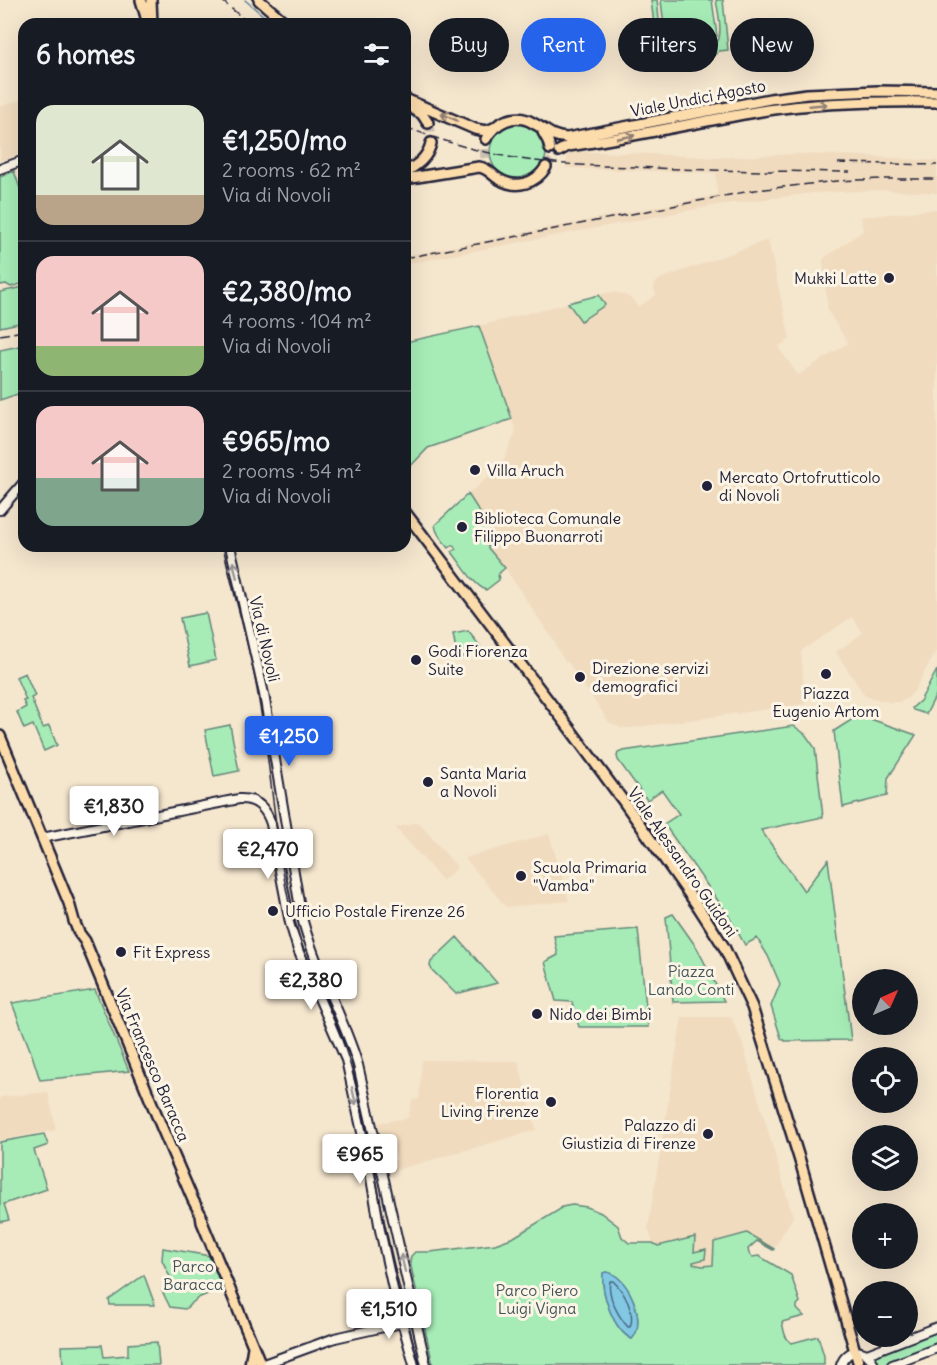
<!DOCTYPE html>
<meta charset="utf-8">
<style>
:root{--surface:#171b24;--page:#20242c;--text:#f1f3f6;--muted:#9ea1a6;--line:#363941;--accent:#2563eb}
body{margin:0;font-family:Delius,sans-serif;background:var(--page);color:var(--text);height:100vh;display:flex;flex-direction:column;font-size:22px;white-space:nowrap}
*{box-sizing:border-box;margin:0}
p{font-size:20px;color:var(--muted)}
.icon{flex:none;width:33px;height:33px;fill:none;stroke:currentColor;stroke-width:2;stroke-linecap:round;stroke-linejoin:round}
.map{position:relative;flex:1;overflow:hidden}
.drawer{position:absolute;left:18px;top:18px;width:393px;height:534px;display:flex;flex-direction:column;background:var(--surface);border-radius:18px;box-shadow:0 6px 24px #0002}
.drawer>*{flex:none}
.top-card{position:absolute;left:429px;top:18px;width:417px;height:54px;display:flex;gap:12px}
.needle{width:39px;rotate:45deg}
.buttons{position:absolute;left:852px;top:969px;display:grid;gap:12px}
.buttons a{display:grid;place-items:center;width:66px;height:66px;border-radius:50%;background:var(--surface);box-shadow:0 6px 24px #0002;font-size:30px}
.price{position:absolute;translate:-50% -51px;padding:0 14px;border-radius:6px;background:#fff;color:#222;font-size:20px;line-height:39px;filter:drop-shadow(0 2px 3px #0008)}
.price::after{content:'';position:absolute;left:50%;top:36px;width:18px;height:14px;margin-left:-9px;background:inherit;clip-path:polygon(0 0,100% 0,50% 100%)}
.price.active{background:var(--accent);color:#fff}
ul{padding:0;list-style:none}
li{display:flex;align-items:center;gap:18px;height:150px;padding:0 18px}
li+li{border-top:2px solid var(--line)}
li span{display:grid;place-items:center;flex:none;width:168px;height:120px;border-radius:18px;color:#555}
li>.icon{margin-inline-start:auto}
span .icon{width:72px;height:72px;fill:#fffc;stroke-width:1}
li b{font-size:26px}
h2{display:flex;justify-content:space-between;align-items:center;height:72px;padding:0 18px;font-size:26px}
.tag{padding:0 21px;border-radius:27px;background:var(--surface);box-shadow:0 6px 24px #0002;font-size:21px;line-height:54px}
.tag.active{background:var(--accent);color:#fff}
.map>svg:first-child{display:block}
</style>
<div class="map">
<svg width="937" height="1365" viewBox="0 0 937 1365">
<rect width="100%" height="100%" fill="#f5e6ce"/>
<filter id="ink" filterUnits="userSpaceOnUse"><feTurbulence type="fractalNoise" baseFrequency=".0167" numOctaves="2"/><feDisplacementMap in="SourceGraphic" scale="12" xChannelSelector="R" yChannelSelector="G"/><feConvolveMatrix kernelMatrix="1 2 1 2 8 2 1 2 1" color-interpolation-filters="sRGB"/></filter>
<g filter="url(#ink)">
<path fill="#f0dbbe" d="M22 99 24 112V152L0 161V107Z
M568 151 651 154 715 158 797 154 863 156 937 161V193L883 190 813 193 717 205 405 264V256L717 195 716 173 566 168Z
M937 209V649L914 691 908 698 899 702H889L865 696 836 652 863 633 852 617 801 651 805 704 630 728H621L609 722 568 662 566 663 555 645 556 644 505 568 488 548V525L468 494 487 478 503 461 516 432 479 326 611 292 619 293 627 296 634 301 638 307 656 295 654 288 655 284 660 279 768 240 790 339 778 347 798 375 848 343 828 311 823 259 863 231 861 217Z
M418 822 457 867 443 881 396 828Z
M549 834 569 901 506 907 465 858Z
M682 1017H731L742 1042 793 1217 773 1250 757 1241 740 1256 720 1264 702 1266 692 1264 668 1254 653 1243 648 1228Z
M422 1060 518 1061 536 1130 389 1172 387 1163 397 1159 392 1143 384 1145 378 1123 408 1118 412 1100 419 1099Z
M48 1092 56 1130 0 1140V1097Z"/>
<path fill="#a7ecb7" stroke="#648779" stroke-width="1.5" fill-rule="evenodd" d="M651 0H657C659 13 658 30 664 42 675 66 711 63 719 38 722 26 718 12 716 0H723L728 50 719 51 709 60 694 65 682 64 671 59 660 48 656 40Z
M661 0H712L717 36 666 43Z
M490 152a28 28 0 1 1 56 0a28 28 0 1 1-56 0Z
M14 171 24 200V283L11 287 6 284 0 285V177Z
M24 287V322L0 327V292Z
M599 295 605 305 581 321 568 303Z
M479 326 512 419 428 448 405 472V342Z
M24 345V392L0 400V350Z
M468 494 488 525V548L505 568 498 574 499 580 486 590C473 585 461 563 452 552L456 549 453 545 449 548C443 541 436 534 435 525L437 523Z
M206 613 216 660 190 666 180 618Z
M468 631 480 646 458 660 453 634Z
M937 670V693L926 714 913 710 912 708 920 701Z
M25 673 35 696 31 698 43 728 49 726 57 745 44 751 33 725 24 729 17 712 26 707 23 701 26 700 16 677Z
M859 715 916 735 888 778 887 796 843 807 834 731Z
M230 725 239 771 214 776 205 730Z
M794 726 805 734 815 748 823 817 761 830 804 891 828 860 851 1040 785 1041 781 1038 771 1006 780 984 768 956 757 938 745 945 728 915 664 824 679 814 662 790 647 800 618 760 617 756 618 753 623 751Z
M673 914 697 948 724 1001 673 1002 666 917Z
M638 929 648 1027H579L572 1002 556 1001 545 962 558 955 554 936Z
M457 937 497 983 456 994 432 970 430 966 431 962Z
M95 990 129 1071 40 1080 32 1055 12 1003Z
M44 1134 48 1145 34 1150 47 1189 4 1204 9 1220 0 1222V1142Z
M572 1205 587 1207 601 1213 618 1226 622 1237 629 1243H653L658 1246 695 1237 694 1252 706 1249 705 1259 693 1262V1264L702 1266 713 1265 714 1242 747 1233 774 1249 773 1250 757 1241 748 1249 749 1254 752 1257 759 1256 791 1275 800 1302 797 1305V1309L804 1316 782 1322C784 1330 784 1339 792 1343L818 1336 824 1356V1365H433L410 1262 411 1256 415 1252H430L495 1244 514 1237 559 1210 562 1207ZM606 1272C628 1275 648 1321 632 1339 613 1330 601 1293 603 1273Z
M163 1248 210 1256 222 1288 198 1298 185 1309 170 1307 162 1291 167 1289 172 1281 162 1260Z
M144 1275 155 1305H110L109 1300Z
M937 1330V1345L885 1365H877L872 1354Z
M157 1342 159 1365H63L62 1346 102 1345 104 1357 128 1355V1344Z"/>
<path fill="#82c8e3" stroke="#5c86a0" stroke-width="1.5" d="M606 1272C628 1274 648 1323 632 1339 613 1330 601 1293 603 1273Z"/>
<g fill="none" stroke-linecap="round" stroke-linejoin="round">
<path stroke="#48647e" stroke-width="1.5" d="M610 1281H613C624 1291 636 1313 630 1327H628C618 1316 607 1296 610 1281Z"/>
<path stroke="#5c86a0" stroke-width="1.5" d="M245 0 273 24
M405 112 415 118"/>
<path stroke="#cbbfb1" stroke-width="9" stroke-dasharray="9 4.5" stroke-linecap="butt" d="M428 123 431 130V143
M485 158 484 147 486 139
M546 167 559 151"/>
<g stroke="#22223b" stroke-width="12">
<path id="secondary" d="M0 169 24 160
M0 510 24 482
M230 546 264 694 301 914C314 966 342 1013 358 1065L426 1365
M42 838 239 799C256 798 266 808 271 824L290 923 298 950 346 1060 367 1155 380 1230 393 1289 414 1365
M867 1354 937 1327
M261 1365 335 1338 406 1322
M841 1365C847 1347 868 1347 874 1365
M892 1365 937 1348"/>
</g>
<g stroke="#22223b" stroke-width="14">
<path id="primary" d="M141 0 148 24
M151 0 152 24
M259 0 287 24
M405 99 475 129 486 131 494 128
M405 104 422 114 428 123
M543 132 548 141 550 149
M486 139C495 122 515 112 533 123 547 130 551 137 567 138L770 99 807 94 878 91 937 92
M559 151 568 146C635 137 700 121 767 110 823 102 880 101 937 102
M405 172C418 165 428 157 431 143
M405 179 479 167C488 168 492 175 499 179 517 190 536 183 546 167
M405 512 570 729 624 802 699 908 724 947 752 1007 800 1161 859 1365
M0 736 69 903 74 921 79 933 85 941 162 1128 193 1200 201 1215 202 1222 261 1365
M250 1365 253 1347"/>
</g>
<use href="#secondary" stroke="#fcf5e5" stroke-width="8"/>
<use href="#primary" stroke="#fddcac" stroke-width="9"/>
<path stroke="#22223b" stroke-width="1.5" d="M223 546C234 598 251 648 259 701 272 772 275 845 292 916 296 932 303 948 310 963 324 996 340 1029 350 1064 364 1112 372 1162 382 1210 392 1262 406 1314 419 1365"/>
<path stroke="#22223b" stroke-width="1.5" stroke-dasharray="9 4.5" stroke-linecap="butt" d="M221 0 250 24
M405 127C445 142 485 154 527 160 563 165 600 166 636 167 707 171 779 171 850 172
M838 163 937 165
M405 258 755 190 837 181 880 179H937
M0 335 24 331"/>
</g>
<defs><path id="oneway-shaft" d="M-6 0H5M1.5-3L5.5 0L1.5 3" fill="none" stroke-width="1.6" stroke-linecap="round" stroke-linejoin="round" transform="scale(1.5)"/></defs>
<g stroke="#907f74">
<use href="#oneway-shaft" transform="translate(818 105) rotate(-5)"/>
<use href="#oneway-shaft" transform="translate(449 117) rotate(-156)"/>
<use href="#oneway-shaft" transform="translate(626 137) rotate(-11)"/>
</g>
<g stroke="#9a9698">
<use href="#oneway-shaft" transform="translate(235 570) rotate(-102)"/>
<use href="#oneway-shaft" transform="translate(354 1096) rotate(77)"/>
<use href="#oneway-shaft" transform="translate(403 1263) rotate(-103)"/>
</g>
</g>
<g fill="#22223b" stroke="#fcf5e5" stroke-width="2">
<circle cx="889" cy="278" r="6"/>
<circle cx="475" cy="470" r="6"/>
<circle cx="707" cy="486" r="6"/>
<circle cx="462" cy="527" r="6"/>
<circle cx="416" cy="660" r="6"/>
<circle cx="826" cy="674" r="6"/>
<circle cx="580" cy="677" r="6"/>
<circle cx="428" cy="782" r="6"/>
<circle cx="521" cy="876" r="6"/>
<circle cx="273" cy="911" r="6"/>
<circle cx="121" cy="952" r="6"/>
<circle cx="537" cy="1014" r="6"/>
<circle cx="551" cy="1102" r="6"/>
<circle cx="708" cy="1134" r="6"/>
</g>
<g text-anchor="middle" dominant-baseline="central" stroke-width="6" stroke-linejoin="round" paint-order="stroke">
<g font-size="16" fill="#22223b" stroke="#fcf5e5">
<text transform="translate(698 98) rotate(-11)">Viale Undici Agosto</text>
<text transform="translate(265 639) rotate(77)">Via di Novoli</text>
<text transform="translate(683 862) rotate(55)">Viale Alessandro Guidoni</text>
<text transform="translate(153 1065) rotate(67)">Via Francesco Baracca</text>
</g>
<g font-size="16" fill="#22223b" stroke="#fcf5e5" text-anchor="start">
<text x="877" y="278" text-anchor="end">Mukki Latte</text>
<text x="487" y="470">Villa Aruch</text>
<text x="719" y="477">Mercato Ortofrutticolo<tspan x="719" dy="18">di Novoli</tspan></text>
<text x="474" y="518">Biblioteca Comunale<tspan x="474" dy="18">Filippo Buonarroti</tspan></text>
<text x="428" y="651">Godi Fiorenza<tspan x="428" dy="18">Suite</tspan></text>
<text x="592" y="668">Direzione servizi<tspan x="592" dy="18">demografici</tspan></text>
<text x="826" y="693" text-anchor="middle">Piazza<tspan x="826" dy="18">Eugenio Artom</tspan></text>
<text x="440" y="773">Santa Maria<tspan x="440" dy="18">a Novoli</tspan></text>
<text x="533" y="867">Scuola Primaria<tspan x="533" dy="18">"Vamba"</tspan></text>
<text x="285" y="911">Ufficio Postale Firenze 26</text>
<text x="133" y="952">Fit Express</text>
<text x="549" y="1014">Nido dei Bimbi</text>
<text x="539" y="1093" text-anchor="end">Florentia<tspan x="539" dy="18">Living Firenze</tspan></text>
<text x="696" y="1125" text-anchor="end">Palazzo di<tspan x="696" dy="18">Giustizia di Firenze</tspan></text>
</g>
<g font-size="16" fill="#43545a" stroke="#fcf5e5">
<text x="691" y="971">Piazza<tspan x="691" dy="18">Lando Conti</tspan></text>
<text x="193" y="1266">Parco<tspan x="193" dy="18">Baracca</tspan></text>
<text x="537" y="1290">Parco Piero<tspan x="537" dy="18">Luigi Vigna</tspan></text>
</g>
</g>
</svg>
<div class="buttons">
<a><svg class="needle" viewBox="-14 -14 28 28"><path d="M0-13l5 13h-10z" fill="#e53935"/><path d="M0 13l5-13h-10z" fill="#9ea1a6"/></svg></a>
<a><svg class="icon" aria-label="locate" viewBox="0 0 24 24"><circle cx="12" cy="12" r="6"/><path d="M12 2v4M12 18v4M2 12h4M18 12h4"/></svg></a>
<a><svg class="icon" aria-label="layers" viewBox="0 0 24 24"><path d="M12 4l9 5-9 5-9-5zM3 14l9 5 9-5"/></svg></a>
<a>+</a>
<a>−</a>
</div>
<b class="price active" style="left:289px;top:767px">€1,250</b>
<b class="price" style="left:114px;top:837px">€1,830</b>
<b class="price" style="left:268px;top:880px">€2,470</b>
<b class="price" style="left:311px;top:1011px">€2,380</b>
<b class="price" style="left:360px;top:1185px">€965</b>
<b class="price" style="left:389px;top:1340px">€1,510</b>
<div class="top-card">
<a class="tag">Buy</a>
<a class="tag active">Rent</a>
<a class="tag">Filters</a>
<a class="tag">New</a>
</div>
<section class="drawer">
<h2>6 homes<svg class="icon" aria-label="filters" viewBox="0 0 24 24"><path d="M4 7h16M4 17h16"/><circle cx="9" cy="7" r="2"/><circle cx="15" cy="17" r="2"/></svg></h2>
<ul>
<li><span style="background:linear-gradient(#dfe7d0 75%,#b9a48a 0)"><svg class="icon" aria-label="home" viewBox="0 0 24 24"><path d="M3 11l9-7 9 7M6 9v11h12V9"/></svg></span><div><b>€1,250/mo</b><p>2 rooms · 62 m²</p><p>Via di Novoli</p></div></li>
<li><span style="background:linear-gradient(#f6c9c9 75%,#8fb573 0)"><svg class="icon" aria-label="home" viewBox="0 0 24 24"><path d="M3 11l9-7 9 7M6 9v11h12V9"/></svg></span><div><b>€2,380/mo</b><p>4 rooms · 104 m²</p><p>Via di Novoli</p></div></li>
<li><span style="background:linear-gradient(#f6c9c9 60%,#7fa58c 0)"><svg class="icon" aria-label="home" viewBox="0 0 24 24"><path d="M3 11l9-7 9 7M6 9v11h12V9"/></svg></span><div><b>€965/mo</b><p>2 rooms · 54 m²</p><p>Via di Novoli</p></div></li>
</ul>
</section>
</div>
